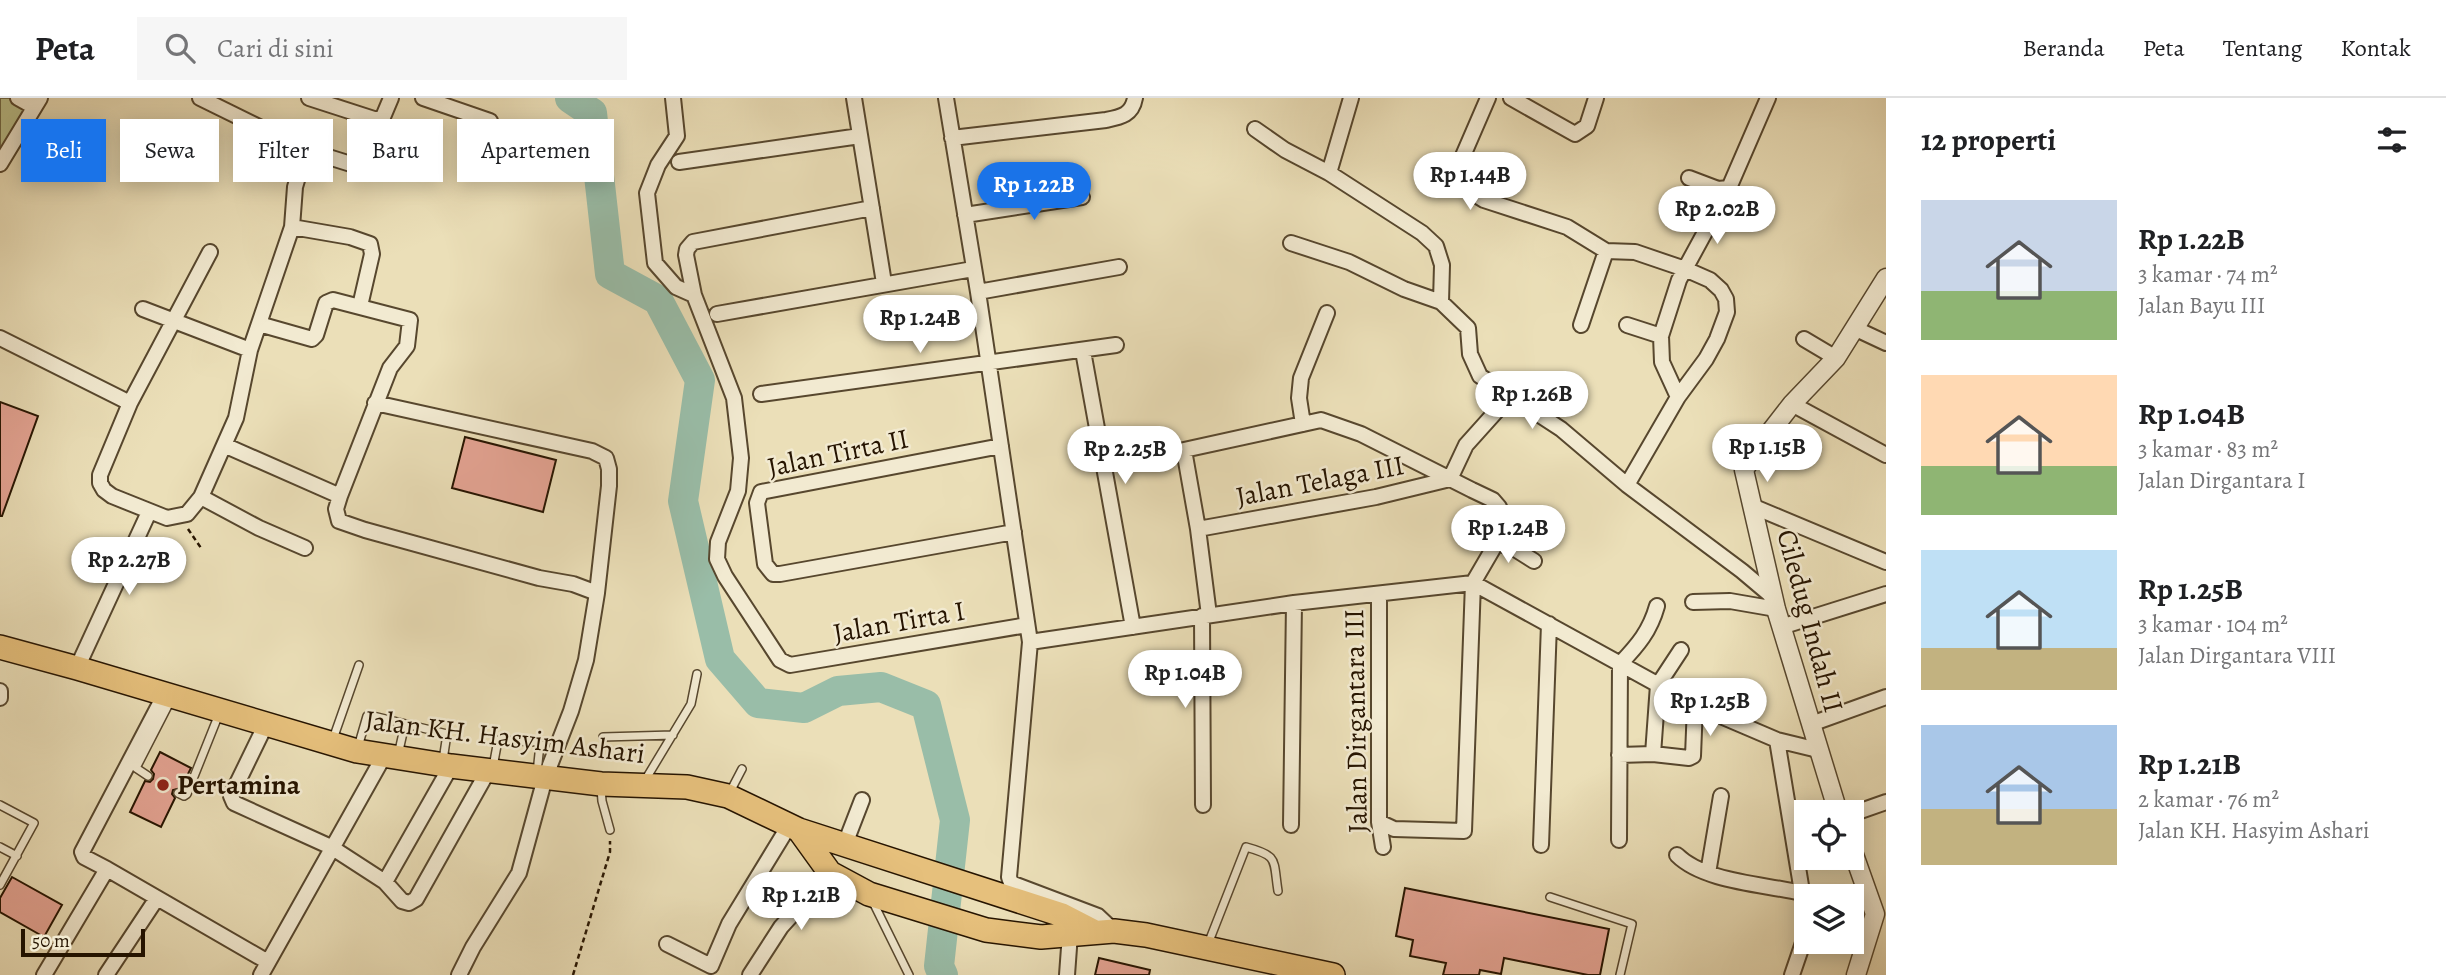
<!DOCTYPE html>
<html lang="id">
<meta charset="utf-8">
<style>
:root{--surface:#fff;--page:#f6f6f6;--text:#202124;--muted:#757577;--line:#e0e0e0;--accent:#1a73e8}
body{margin:0;font-family:Alegreya,serif;background:var(--page);color:var(--text);height:100vh;display:flex;flex-direction:column;font-size:26px;white-space:nowrap}
*{box-sizing:border-box;margin:0}
p{font-size:23px;color:var(--muted)}
.icon{flex:none;width:38px;height:38px;fill:none;stroke:currentColor;stroke-width:2;stroke-linecap:round;stroke-linejoin:round}
.map{position:relative;flex:1;overflow:hidden}
.drawer{display:flex;flex-direction:column;background:var(--surface);width:560px}
.drawer>*{flex:none}
.guide{position:absolute;left:21px;top:21px;width:665px;height:63px;display:flex;gap:14px}
.controls{position:absolute;left:1794px;top:702px;display:grid;gap:14px}
.controls a{display:grid;place-items:center;width:70px;height:70px;border-radius:0px;background:var(--surface);box-shadow:0 4px 18px #0003;font-size:35px}
.scale{position:absolute;left:21px;bottom:18px;width:124px;box-sizing:border-box;padding-left:7px;border:4px solid #261400;border-top:0;font-size:19px;line-height:24px;white-space:nowrap;color:#261400;-webkit-text-stroke:5px #f2ead1;paint-order:stroke}
.price{position:absolute;translate:-50% -60px;padding:0 16px;border-radius:24px;background:#fff;color:#222;font-size:23px;line-height:46px;filter:drop-shadow(0 2px 4px #0008)}
.price::after{content:'';position:absolute;left:50%;top:42px;width:21px;height:16px;margin-left:-10px;background:inherit;clip-path:polygon(0 0,100% 0,50% 100%)}
.price.selected{background:var(--accent);color:#fff}
ul{padding:0;list-style:none}
li{display:flex;align-items:center;gap:21px;height:175px;padding:0 35px}
li span{display:grid;place-items:center;flex:none;width:196px;height:140px;border-radius:0px;color:#555}
li>.icon{margin-inline-start:auto}
span .icon{width:84px;height:84px;fill:#fffc;stroke-width:1}
li b{font-size:30px}
h2{display:flex;justify-content:space-between;align-items:center;height:84px;padding:0 35px;font-size:30px}
.pill{padding:0 24px;border-radius:0px;background:var(--surface);box-shadow:0 4px 18px #0003;font-size:24px;line-height:63px}
.pill.selected{background:var(--accent);color:#fff}
header{display:flex;align-items:center;gap:42px;box-sizing:border-box;height:98px;padding:0 35px;background:var(--surface);border-bottom:2px solid var(--line)}
header strong{font-size:33px}
nav{display:flex;gap:38px;margin-inline-start:auto;font-size:24px}
.search{width:490px;height:63px;background:var(--page);display:flex;align-items:center;gap:18px;box-sizing:border-box;padding:0 24px;border-radius:0px;color:var(--muted);font-size:26px}
main{display:flex;flex:1;min-height:0}
.map>svg:first-child{display:block}
</style>
<header>
<strong>Peta</strong>
<div class="search"><svg class="icon" aria-label="search" viewBox="0 0 24 24"><circle cx="10" cy="10" r="6"/><path d="M15 15l6 6"/></svg>Cari di sini</div>
<nav><a>Beranda</a><a>Peta</a><a>Tentang</a><a>Kontak</a></nav>
</header>
<main>
<div class="map">
<svg width="1886" height="877" viewBox="0 0 1886 877">
<rect width="100%" height="100%" fill="#ebdfb8"/>
<filter id="stains"><feTurbulence type="fractalNoise" baseFrequency=".00286" numOctaves="4"/><feColorMatrix values="0 0 0 0 .2 0 0 0 0 .09 0 0 0 0 .02 0 0 0 .5 -.17"/></filter>
<radialGradient id="worn" r=".72"><stop offset=".6" stop-color="#630" stop-opacity="0"/><stop offset="1" stop-color="#630" stop-opacity=".3"/></radialGradient>
<path fill="#bbc18c" stroke="#706a46" stroke-width="2" d="M0 0H11L28 11 0 58Z
M380 29 404 36 392 70 367 61Z"/>
<g fill="none" stroke-linecap="round" stroke-linejoin="round">
<path stroke="#99bda8" stroke-width="30" d="M570 0 592 15 610 176 658 202 700 282 683 403 720 561 758 605 804 610 838 593 881 589 926 607 955 722 939 868 943 877"/>
</g>
<path fill="#e5a494" stroke="#261400" stroke-width="2" d="M0 304 38 318 2 418H0Z
M465 339 556 362 543 414 452 390Z
M160 654 191 670 181 690 173 692 172 696 175 700 161 729 130 714 145 683 150 684 153 681 154 676 151 672Z
M12 779 62 807 44 839 0 814V800Z
M1405 790 1609 831 1600 877H1588L1504 860 1501 876 1480 872 1479 877H1443L1446 865 1410 858 1413 842 1396 838Z
M1099 860 1150 872 1149 877H1095Z"/>
<g fill="none" stroke-linecap="round" stroke-linejoin="round">
<g stroke="#57472e" stroke-width="10">
<path id="service" d="M603 639 673 637
M333 641 359 567
M358 649 367 618 369 617 447 636 443 662
M398 657 405 626
M493 669 498 642 537 644 540 646 537 675
M148 678 136 670 172 600
M644 684 691 606 697 576
M601 690 602 703 610 732
M730 694 742 671
M178 695 184 698 187 696 219 616
M0 707 34 725 0 787
M0 749 17 758
M1550 799 1632 826 1620 877
M872 802 909 877
M1208 846 1246 749C1279 758 1273 761 1278 793"/>
</g>
<g stroke="#57472e" stroke-width="18">
<path id="minor" d="M18 0 34 9
M200 0 306 52 370 72
M309 0 377 22 383 19 391 0
M423 0 490 23
M673 0 677 38 658 67 647 95 655 165 676 189 694 197 734 300 741 360 738 393 718 444 717 461 725 478 780 562 790 567 1027 527
M854 0 884 185
M946 0 978 194 1030 544 1009 779 1011 785 1098 818 1114 833
M1488 0 1459 67 1466 91 1484 102 1567 129 1606 153 1635 154 1685 171 1710 182 1721 192 1726 201 1727 214 1717 241 1706 261 1678 299 1627 387
M1511 0 1575 36 1587 28 1596 0
M1255 31 1285 52 1329 75 1422 135 1436 148 1442 167 1441 204 1468 230 1470 256 1480 278 1561 331 1627 387 1742 473 1774 500
M952 40 1106 22C1121 19 1132 17 1135 0
M679 64 860 38
M0 66 40 0
M1329 75 1351 0
M1689 80 1718 91 1729 90
M965 117 1082 99
M292 129 350 139 370 146 372 156 360 208
M1291 145 1349 164 1404 191 1441 204
M210 154 130 305 100 377V385L104 392 112 398 167 420 187 416 201 399 236 320 250 252 292 129 295 89 306 52
M978 194 1119 169
M694 197 686 157 687 151 693 144 872 110
M143 211 250 252
M717 216 973 171
M259 226 312 241 316 237 326 205 333 202 410 222 407 248 390 270 340 398 336 411 339 423 365 432 539 480 573 486 597 495 586 562 571 613 545 680 519 775 473 849 459 877
M1581 227 1606 153
M1627 227 1661 238
M1854 230 1886 245
M0 240 130 305
M1804 241 1836 260
M1083 253 1133 529
M761 296 1116 247
M1678 299 1662 264 1661 238 1679 182 1729 90 1768 0
M375 305 592 353 606 360 609 371V388L597 495
M1792 306 1886 357
M1303 326 1299 300 1301 280 1327 215
M224 347 340 398
M1001 348 761 394 757 405 765 466 773 476H780L1014 434
M1450 381 1466 347 1510 298
M201 399 259 430 305 450
M1752 408 1886 464
M1198 431 1376 399 1450 381
M1498 445 1515 451 1534 463
M1379 496V724L1383 749
M1693 504 1730 503 1776 511
M1209 517 1198 431 1184 352 1321 322 1361 336 1472 392 1493 402 1499 409 1503 422 1501 437 1473 485 1464 733 1394 731 1379 724
M1202 518 1203 707
M1781 529 1886 496
M1030 544 1294 505 1473 485 1695 607 1777 642 1818 652
M77 570 149 414
M0 593V600
M266 626 231 698 234 705 331 749 385 784 402 803 409 805 416 801 488 673
M1811 626 1886 599
M1777 642 1806 818
M1653 656 1658 587 1681 552
M1619 657 1653 656 1689 660 1693 658 1695 607
M1852 716 1886 704
M1291 727 1294 505
M1619 742 1620 566C1638 547 1650 533 1657 508
M845 746 862 702
M1541 747 1549 526
M1677 757C1704 784 1764 786 1801 795
M107 771 268 864
M1708 775 1721 698
M385 784 451 668
M667 846 711 868 729 826 790 726
M44 877 107 771 84 759 82 754 165 596
M106 877 157 800
M261 877 384 658
M750 877 781 829 830 775
M1067 877 1070 836
M1792 877 1806 836"/>
</g>
<g stroke="#57472e" stroke-width="21">
<path id="tertiary" d="M1838 714 1776 511 1744 372 1764 342 1792 306 1836 260 1886 180
M1852 751 1875 816 1856 877"/>
</g>
<g stroke="#261400" stroke-width="26">
<path id="primary" d="M0 549 77 570 357 653 451 668 601 686 687 689 728 698 799 732 1062 817 1093 833
M799 732 830 775 869 796 986 832 1041 839 1114 833 1146 837 1333 877"/>
</g>
<path stroke="#261400" stroke-width="2.5" stroke-dasharray="5 3.5" stroke-linecap="butt" d="M188 431 201 450
M573 877 610 754V743"/>
<use href="#service" stroke="#f2ead1" stroke-width="7"/>
<use href="#minor" stroke="#f2ead1" stroke-width="14"/>
<use href="#tertiary" stroke="#f2ead1" stroke-width="18"/>
<use href="#primary" stroke="#e6c07c" stroke-width="23"/>
</g>
<circle fill="#8f2418" stroke="#f2ead1" stroke-width="2.5" cx="163" cy="687" r="7"/>
<g text-anchor="middle" dominant-baseline="central" stroke-width="5" stroke-linejoin="round" paint-order="stroke">
<g font-size="28" fill="#261400" stroke="#f2ead1">
<text transform="translate(838 355) rotate(-12)">Jalan Tirta II</text>
<text transform="translate(1320 383) rotate(-11)">Jalan Telaga III</text>
<text transform="translate(1810 523) rotate(75)">Ciledug Indah II</text>
<text transform="translate(899 524) rotate(-10)">Jalan Tirta I</text>
<text transform="translate(1356 623) rotate(-91)">Jalan Dirgantara III</text>
<text transform="translate(505 639) rotate(7)">Jalan KH. Hasyim Ashari</text>
</g>
<g font-size="28" font-weight="bold" fill="#261400" stroke="#f2ead1" text-anchor="start">
<text x="177" y="687">Pertamina</text>
</g>
</g>
<rect width="100%" height="100%" filter="url(#stains)"/>
<rect width="100%" height="100%" fill="url(#worn)"/>
</svg>
<div class="controls">
<a><svg class="icon" aria-label="locate" viewBox="0 0 24 24"><circle cx="12" cy="12" r="6"/><path d="M12 2v4M12 18v4M2 12h4M18 12h4"/></svg></a>
<a><svg class="icon" aria-label="layers" viewBox="0 0 24 24"><path d="M12 4l9 5-9 5-9-5zM3 14l9 5 9-5"/></svg></a>
</div>
<div class="scale">50 m</div>
<b class="price" style="left:1470px;top:114px">Rp 1.44B</b>
<b class="price selected" style="left:1034px;top:124px">Rp 1.22B</b>
<b class="price" style="left:1717px;top:148px">Rp 2.02B</b>
<b class="price" style="left:920px;top:257px">Rp 1.24B</b>
<b class="price" style="left:1532px;top:333px">Rp 1.26B</b>
<b class="price" style="left:1767px;top:386px">Rp 1.15B</b>
<b class="price" style="left:1125px;top:388px">Rp 2.25B</b>
<b class="price" style="left:1508px;top:467px">Rp 1.24B</b>
<b class="price" style="left:129px;top:499px">Rp 2.27B</b>
<b class="price" style="left:1185px;top:612px">Rp 1.04B</b>
<b class="price" style="left:1710px;top:640px">Rp 1.25B</b>
<b class="price" style="left:801px;top:834px">Rp 1.21B</b>
<div class="guide">
<a class="pill selected">Beli</a>
<a class="pill">Sewa</a>
<a class="pill">Filter</a>
<a class="pill">Baru</a>
<a class="pill">Apartemen</a>
</div>
</div>
<section class="drawer">
<h2>12 properti<svg class="icon" aria-label="filters" viewBox="0 0 24 24"><path d="M4 7h16M4 17h16"/><circle cx="9" cy="7" r="2"/><circle cx="15" cy="17" r="2"/></svg></h2>
<ul>
<li><span style="background:linear-gradient(#c9d6e8 65%,#8fb573 0)"><svg class="icon" aria-label="home" viewBox="0 0 24 24"><path d="M3 11l9-7 9 7M6 9v11h12V9"/></svg></span><div><b>Rp 1.22B</b><p>3 kamar · 74 m²</p><p>Jalan Bayu III</p></div></li>
<li><span style="background:linear-gradient(#ffd9b3 65%,#8fb573 0)"><svg class="icon" aria-label="home" viewBox="0 0 24 24"><path d="M3 11l9-7 9 7M6 9v11h12V9"/></svg></span><div><b>Rp 1.04B</b><p>3 kamar · 83 m²</p><p>Jalan Dirgantara I</p></div></li>
<li><span style="background:linear-gradient(#bfe0f5 70%,#c2b280 0)"><svg class="icon" aria-label="home" viewBox="0 0 24 24"><path d="M3 11l9-7 9 7M6 9v11h12V9"/></svg></span><div><b>Rp 1.25B</b><p>3 kamar · 104 m²</p><p>Jalan Dirgantara VIII</p></div></li>
<li><span style="background:linear-gradient(#a9c7e8 60%,#c2b280 0)"><svg class="icon" aria-label="home" viewBox="0 0 24 24"><path d="M3 11l9-7 9 7M6 9v11h12V9"/></svg></span><div><b>Rp 1.21B</b><p>2 kamar · 76 m²</p><p>Jalan KH. Hasyim Ashari</p></div></li>
</ul>
</section>
</main>
